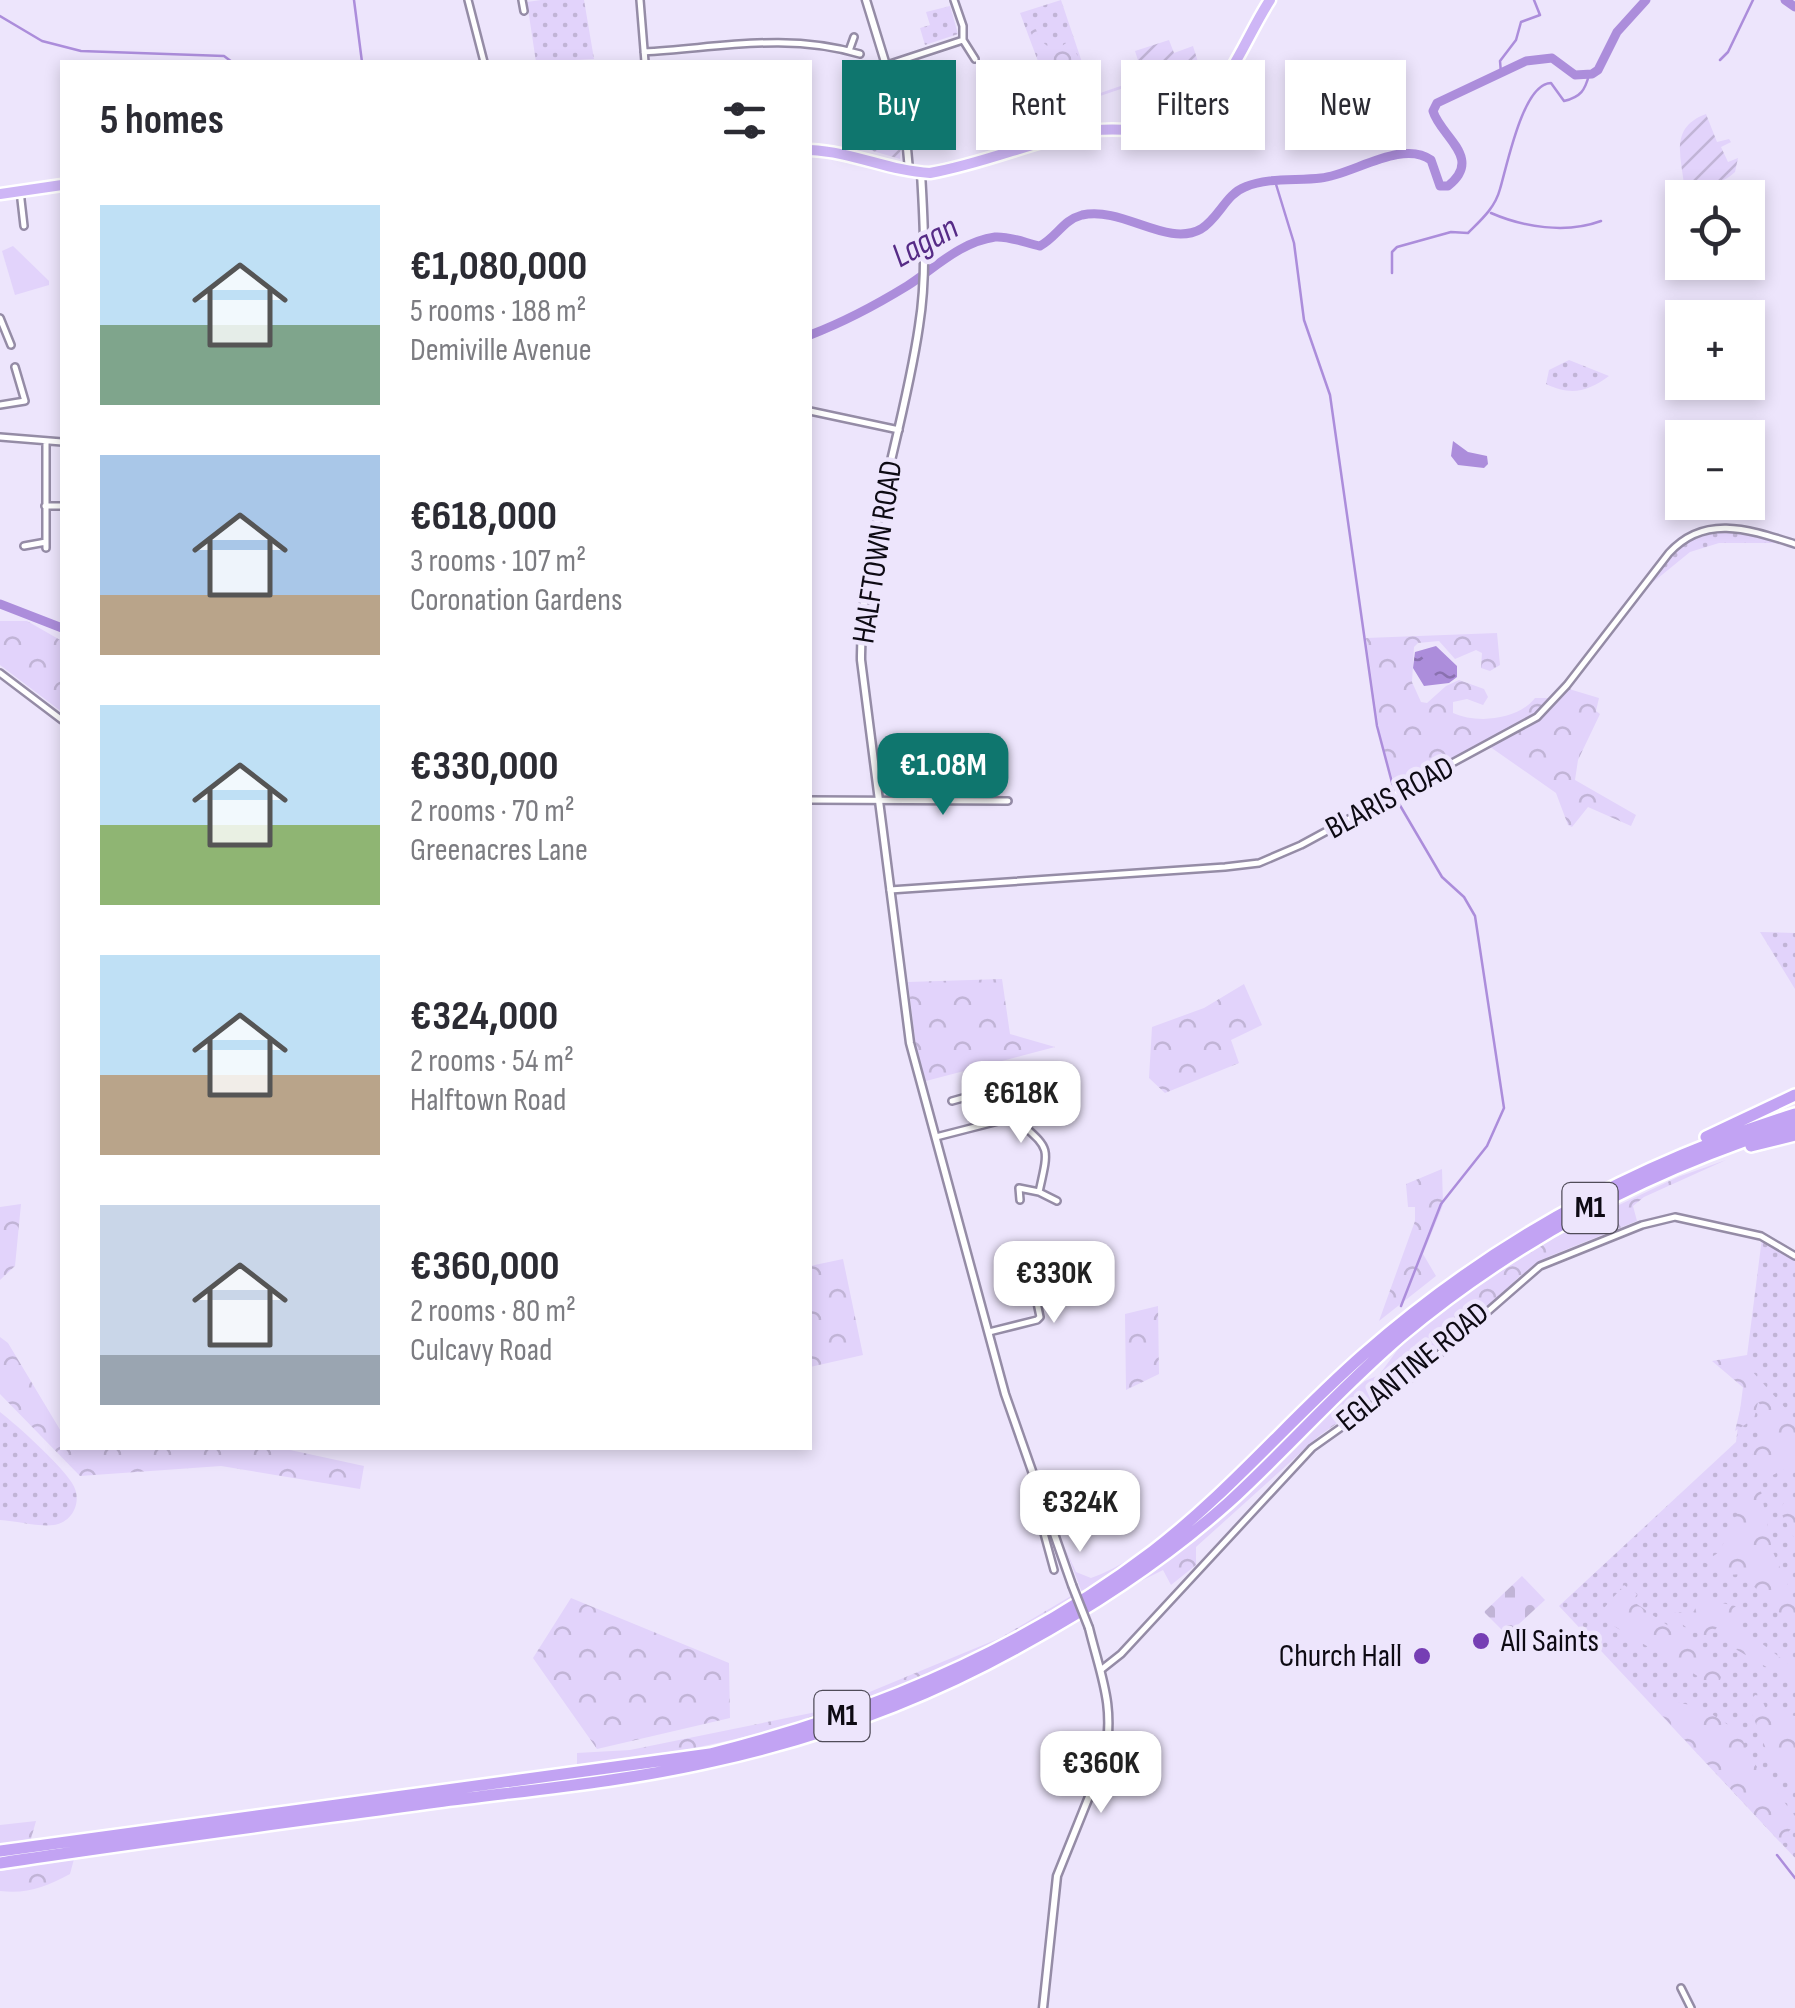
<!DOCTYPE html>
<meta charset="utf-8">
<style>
:root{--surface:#fff;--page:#f2f2f3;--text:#2b2b33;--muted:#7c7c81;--accent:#0f766e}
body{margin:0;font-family:"Sofia Sans Condensed",sans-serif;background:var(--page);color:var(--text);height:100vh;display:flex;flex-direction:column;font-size:38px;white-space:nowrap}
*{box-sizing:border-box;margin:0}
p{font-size:32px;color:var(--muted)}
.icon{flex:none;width:55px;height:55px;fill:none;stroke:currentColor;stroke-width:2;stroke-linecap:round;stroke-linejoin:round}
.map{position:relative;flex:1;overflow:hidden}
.panel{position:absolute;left:60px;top:60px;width:752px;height:1390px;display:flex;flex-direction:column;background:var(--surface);border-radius:0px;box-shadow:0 5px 15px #0003}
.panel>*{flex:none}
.hud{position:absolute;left:842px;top:60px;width:802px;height:90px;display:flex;gap:20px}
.buttons{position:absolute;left:1665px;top:180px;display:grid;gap:20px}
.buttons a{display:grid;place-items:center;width:100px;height:100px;border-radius:0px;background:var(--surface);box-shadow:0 5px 15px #0003;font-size:50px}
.price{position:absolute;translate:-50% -85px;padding:0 22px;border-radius:20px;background:#fff;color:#222;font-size:32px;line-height:65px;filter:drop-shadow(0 2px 5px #0008)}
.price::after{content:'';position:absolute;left:50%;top:60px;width:30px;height:22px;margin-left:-15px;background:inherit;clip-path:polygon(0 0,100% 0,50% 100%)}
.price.on{background:var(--accent);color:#fff}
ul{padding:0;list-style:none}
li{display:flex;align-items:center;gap:30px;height:250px;padding:0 40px}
li span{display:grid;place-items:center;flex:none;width:280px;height:200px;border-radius:0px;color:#555}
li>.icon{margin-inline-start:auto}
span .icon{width:120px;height:120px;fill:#fffc;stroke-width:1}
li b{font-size:42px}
h2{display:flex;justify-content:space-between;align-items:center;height:120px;padding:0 40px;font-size:42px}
.pill{padding:0 35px;border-radius:0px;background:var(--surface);box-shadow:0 5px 15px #0003;font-size:35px;line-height:90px}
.pill.on{background:var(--accent);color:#fff}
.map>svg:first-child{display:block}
</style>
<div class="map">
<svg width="1795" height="2008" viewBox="0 0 1795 2008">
<defs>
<pattern id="grass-dots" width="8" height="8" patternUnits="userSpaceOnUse" patternTransform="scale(2.5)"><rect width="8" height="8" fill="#e2d3fb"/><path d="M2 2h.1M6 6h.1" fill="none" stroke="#c1b4d6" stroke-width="1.8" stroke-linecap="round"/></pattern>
<pattern id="forest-crowns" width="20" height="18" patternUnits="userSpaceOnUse" patternTransform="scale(2.5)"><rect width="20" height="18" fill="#e2d3fb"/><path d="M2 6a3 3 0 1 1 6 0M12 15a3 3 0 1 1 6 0" fill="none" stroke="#c1b4d6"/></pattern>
<pattern id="cemetery-stones" width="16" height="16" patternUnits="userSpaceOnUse" patternTransform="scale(2.5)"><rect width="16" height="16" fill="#e2d3fb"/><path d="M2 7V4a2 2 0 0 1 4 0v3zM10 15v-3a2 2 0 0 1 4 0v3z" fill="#c1b4d6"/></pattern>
<pattern id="garden-furrows" width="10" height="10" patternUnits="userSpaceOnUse" patternTransform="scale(2.5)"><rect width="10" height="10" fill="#e2d3fb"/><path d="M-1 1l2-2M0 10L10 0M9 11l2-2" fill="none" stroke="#c1b4d6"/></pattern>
<pattern id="water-ripples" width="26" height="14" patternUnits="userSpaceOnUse" patternTransform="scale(2.5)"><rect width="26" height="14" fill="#ac8ddb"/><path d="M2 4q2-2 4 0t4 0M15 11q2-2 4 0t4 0" fill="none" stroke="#8a71b0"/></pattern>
</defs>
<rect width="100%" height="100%" fill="#ede5fc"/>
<path fill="url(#grass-dots)" d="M541 0H584L594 59 536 62 527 2Z
M1061 0 1091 89 1061 99 1051 96 1020 13Z
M950 6 958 34 925 45 920 28 930 25 926 12Z
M1141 70 1159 76 1056 111 1048 108H1057L1135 81Z
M1083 122H1124V128L952 163Z
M1569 360 1609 376C1587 392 1571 396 1546 384L1549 370Z
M1713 530 1746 531 1777 543H1719L1690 552 1652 583 1680 545Z
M1760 932 1795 933V989Z
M1762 1238 1795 1259V1858L1559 1606 1736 1442Z
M0 1412C19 1427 59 1463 72 1483 83 1499 74 1522 54 1525 38 1527 17 1521 0 1520Z"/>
<path fill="url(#forest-crowns)" d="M1032 19 1040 40 1051 49 1059 48 1069 41 1074 46 1088 88 1066 95 1050 89C1042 68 1039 47 1029 29Z
M0 621H27L62 641V712L0 665Z
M1497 633 1500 665 1490 671 1481 668 1482 653 1476 650 1455 659 1439 641 1418 643 1414 647 1412 682 1421 702 1427 703 1446 686 1459 680 1484 689 1488 697 1483 705 1467 699 1453 702V713C1477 724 1518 720 1535 698H1559L1569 689 1599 698 1596 711 1600 714 1578 760 1575 780 1636 815 1631 826 1588 807 1572 827 1568 825 1556 793 1486 744 1452 767 1454 776 1399 797 1381 744 1366 638Z
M1002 979 1010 1034 1055 1047 926 1081 917 1055 908 982Z
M1244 984 1262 1025 1231 1040 1239 1063 1165 1093 1149 1078 1152 1027 1204 1008Z
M1726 1160 1644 1197 1633 1206 1637 1221 1550 1256 1520 1276 1444 1348 1319 1436 1196 1547V1565L1171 1585 1163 1570 1141 1581 1264 1476 1332 1408 1365 1381 1379 1375 1404 1341 1461 1296 1552 1239 1600 1214 1678 1177Z
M1442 1169 1443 1205 1423 1254 1436 1276 1379 1321 1415 1221V1207H1408L1406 1184Z
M21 1204 15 1266 0 1280V1207Z
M843 1259 863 1355 810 1367V1266Z
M1158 1306 1159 1374 1126 1390 1125 1314Z
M0 1337 8 1343 62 1433V1448H281L364 1466 360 1489 221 1466 80 1476 0 1394Z
M1747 1355 1751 1370 1795 1419V1463L1771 1476 1752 1456 1760 1437 1755 1426 1762 1407 1758 1402 1754 1419 1735 1431 1745 1389 1712 1361Z
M1255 1451C1203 1504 1145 1554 1083 1595L1065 1548 1076 1572 1091 1578C1147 1559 1212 1492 1255 1451Z
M1758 1475 1772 1550 1795 1601V1629L1742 1574 1728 1575 1704 1562 1721 1551 1726 1534Z
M1788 1493 1795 1502V1540L1780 1511Z
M1624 1585 1637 1594 1633 1601C1655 1618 1711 1652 1723 1671L1717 1689C1678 1661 1636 1643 1598 1615Z
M1071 1596 1074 1600C1009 1638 940 1678 868 1702 773 1734 676 1753 577 1769V1753L630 1750 826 1710 1000 1638Z
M571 1598 729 1663 730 1718 597 1749 533 1658Z
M1700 1598 1735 1606 1740 1611 1739 1626 1795 1669V1689L1784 1677 1737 1650 1719 1625 1709 1637 1691 1631 1668 1613 1694 1611Z
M1656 1686 1664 1700 1701 1707 1739 1732 1751 1759 1795 1816V1824L1780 1842 1657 1710Z
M1755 1695 1760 1696 1766 1709 1795 1716V1782L1766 1749 1748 1704Z
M36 1821 31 1839 0 1844V1825Z
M74 1859 70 1874C45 1887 28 1894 0 1891V1871Z"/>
<path fill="url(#cemetery-stones)" d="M1522 1576 1545 1600 1507 1635 1484 1612Z"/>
<path fill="url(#garden-furrows)" d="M1169 40 1174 53 1193 46 1198 62 1159 76 1141 70 1135 51Z
M864 96 869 98 868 111 883 118 894 104 902 133 900 159 856 146 863 121Z
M1706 114 1717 142 1729 139 1731 142 1721 147 1728 162 1738 158 1735 172C1720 186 1705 186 1684 184 1680 153 1671 127 1706 114Z"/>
<path fill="#e2d3fb" d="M13 246 49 281V285L15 295 2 251Z"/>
<path fill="url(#water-ripples)" d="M1453 441 1468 452 1487 456 1488 464 1484 468 1458 465 1451 456Z
M1436 646 1457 666V677L1449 683 1424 686 1413 668 1415 652Z"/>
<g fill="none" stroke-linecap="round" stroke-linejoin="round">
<path stroke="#ac8ddb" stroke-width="2.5" d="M354 0 362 62
M0 16 42 41 81 51 224 56 232 62
M1720 60 1728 52 1753 0
M1501 73 1500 61 1516 40 1521 22 1540 15 1534 0
M1275 181 1294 243 1304 320 1330 395 1377 726 1394 790
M1491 213C1523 227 1566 234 1601 221
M1392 273V252L1397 247 1451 232 1468 233C1481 220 1495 208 1500 189 1507 166 1523 83 1551 83L1564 101C1581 97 1585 90 1589 75
M1398 802 1442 877 1464 897 1475 916 1504 1108 1487 1146 1441 1204 1401 1306
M1777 1855 1795 1878"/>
<path stroke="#ac8ddb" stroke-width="9" d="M1785 0 1795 7
M810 335C844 322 876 305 907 286 935 268 960 242 995 237 1009 236 1026 243 1040 246 1057 237 1063 220 1082 215 1123 206 1167 248 1201 229 1219 218 1226 194 1245 187 1269 177 1296 181 1321 178 1352 175 1402 139 1431 160L1440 186H1448C1484 158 1440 136 1433 111L1437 103 1526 61 1552 58 1575 75 1592 74 1598 70 1617 32 1646 0
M0 604 62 628"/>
<g stroke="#958ca6" stroke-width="10">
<path id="minor" d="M468 0 484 62
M522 0 524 11
M640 0 645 62
M963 40 975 59
M849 51 854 37
M644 52C718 48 787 32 860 54
M887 65 963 40V26L954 0
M20 191 24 226
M0 318 11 345
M0 405 25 401 15 367
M810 411 899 430
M0 437 62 442
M45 506H62
M24 546 46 542
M46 548V441
M0 673 62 720
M810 800 1008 801
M890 890 1225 867 1259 863 1301 845 1537 717 1567 685 1669 553C1705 513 1751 530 1795 544
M969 1096 978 1126
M952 1101 1009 1085
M936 1137 1014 1117C1050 1150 1050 1143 1039 1192L1057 1201
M1020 1200 1019 1188 1039 1192
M1011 1277 1031 1272
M989 1332 1037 1320 1040 1317 1029 1264
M1039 1493 1027 1503 1042 1526 1054 1570
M1102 1669 1121 1654 1312 1448 1415 1375 1540 1266 1642 1225 1675 1217 1761 1236 1795 1256
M1681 1988 1691 2008"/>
</g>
<g stroke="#958ca6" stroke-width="11">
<path id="tertiary" d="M866 0 905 127 909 170
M921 173C924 223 927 277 919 326 903 437 860 547 861 660L910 1043 1005 1394 1072 1585
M1043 2008 1057 1876 1105 1757C1115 1705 1101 1677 1089 1628"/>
</g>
<g stroke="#fff" stroke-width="15">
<path id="trunk" d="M810 150C854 152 889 171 930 173 982 164 1029 143 1080 132 1125 123 1157 143 1198 110 1231 83 1247 35 1270 0
M0 194 62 185"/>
</g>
<g stroke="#fff" stroke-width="16">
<path id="motorway" d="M1706 1137 1795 1095
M1751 1146 1795 1135
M0 1851 710 1754C870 1714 1022 1651 1153 1551 1230 1492 1291 1418 1363 1355 1490 1243 1634 1164 1795 1114
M0 1863C145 1841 291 1822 437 1802 529 1790 623 1782 714 1761 822 1737 926 1699 1022 1645 1095 1605 1166 1558 1228 1503 1287 1449 1340 1388 1401 1336 1517 1239 1651 1169 1795 1124"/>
</g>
<use href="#minor" stroke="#fff" stroke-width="5"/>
<use href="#tertiary" stroke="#fff" stroke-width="6"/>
<use href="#trunk" stroke="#ceb6f6" stroke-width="10"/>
<use href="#motorway" stroke="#c2a3f3" stroke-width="11"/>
<g stroke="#958ca6" stroke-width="11" stroke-linecap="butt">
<path id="tertiary-bridge" d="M1072 1585 1089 1628"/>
</g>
<use href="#tertiary-bridge" stroke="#fff" stroke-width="6"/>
</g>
<g fill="#763eb4" stroke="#ede5fc" stroke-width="4">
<circle cx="1481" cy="1641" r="10"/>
<circle cx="1422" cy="1656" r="10"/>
</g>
<g text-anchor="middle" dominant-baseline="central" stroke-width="9" stroke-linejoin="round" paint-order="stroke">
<g fill="#ede5fc" stroke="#504c59" stroke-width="2.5">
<rect x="1562.5" y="1183" width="55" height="50" rx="8"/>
<rect x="814.5" y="1691" width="55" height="50" rx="8"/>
</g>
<g font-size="30" font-weight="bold" fill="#0d0a13">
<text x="1590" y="1208">M1</text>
<text x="842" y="1716">M1</text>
</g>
<g font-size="32" fill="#0d0a13" stroke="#ede5fc">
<text transform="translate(878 552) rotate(-81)">HALFTOWN ROAD</text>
<text transform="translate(1390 798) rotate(-28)">BLARIS ROAD</text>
<text transform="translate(1413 1367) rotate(-39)">EGLANTINE ROAD</text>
</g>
<g font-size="32" fill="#0d0a13" stroke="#ede5fc" text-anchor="start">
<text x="1501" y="1641">All Saints</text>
<text x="1402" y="1656" text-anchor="end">Church Hall</text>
</g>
<g font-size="35" font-style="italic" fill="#562b86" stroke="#ede5fc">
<text transform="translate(925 242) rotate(-29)">Lagan</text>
</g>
</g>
</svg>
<div class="buttons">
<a><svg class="icon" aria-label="locate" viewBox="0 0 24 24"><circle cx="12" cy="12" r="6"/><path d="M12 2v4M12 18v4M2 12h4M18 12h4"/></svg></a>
<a>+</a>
<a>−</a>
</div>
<b class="price on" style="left:943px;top:818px">€1.08M</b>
<b class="price" style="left:1021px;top:1146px">€618K</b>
<b class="price" style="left:1054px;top:1326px">€330K</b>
<b class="price" style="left:1080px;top:1555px">€324K</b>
<b class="price" style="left:1101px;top:1816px">€360K</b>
<div class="hud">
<a class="pill on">Buy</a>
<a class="pill">Rent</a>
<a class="pill">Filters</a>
<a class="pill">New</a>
</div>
<section class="panel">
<h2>5 homes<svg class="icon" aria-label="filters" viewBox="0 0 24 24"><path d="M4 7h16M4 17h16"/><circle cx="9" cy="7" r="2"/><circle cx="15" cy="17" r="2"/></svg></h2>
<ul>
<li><span style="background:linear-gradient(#bfe0f5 60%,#7fa58c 0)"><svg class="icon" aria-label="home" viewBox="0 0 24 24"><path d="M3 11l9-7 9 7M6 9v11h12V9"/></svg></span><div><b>€1,080,000</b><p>5 rooms · 188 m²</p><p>Demiville Avenue</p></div></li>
<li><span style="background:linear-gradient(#a9c7e8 70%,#b9a48a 0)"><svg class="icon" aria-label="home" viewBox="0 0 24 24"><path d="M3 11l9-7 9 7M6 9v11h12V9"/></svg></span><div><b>€618,000</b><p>3 rooms · 107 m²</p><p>Coronation Gardens</p></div></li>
<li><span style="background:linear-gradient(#bfe0f5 60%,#8fb573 0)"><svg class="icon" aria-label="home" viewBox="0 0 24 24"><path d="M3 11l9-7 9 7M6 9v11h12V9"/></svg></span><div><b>€330,000</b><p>2 rooms · 70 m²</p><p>Greenacres Lane</p></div></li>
<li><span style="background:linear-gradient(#bfe0f5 60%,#b9a48a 0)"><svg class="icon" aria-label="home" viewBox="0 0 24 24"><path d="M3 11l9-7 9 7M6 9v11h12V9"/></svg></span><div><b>€324,000</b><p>2 rooms · 54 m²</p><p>Halftown Road</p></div></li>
<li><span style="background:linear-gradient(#c9d6e8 75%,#9aa5b1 0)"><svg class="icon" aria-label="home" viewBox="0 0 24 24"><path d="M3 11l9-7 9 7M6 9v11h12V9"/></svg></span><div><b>€360,000</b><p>2 rooms · 80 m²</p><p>Culcavy Road</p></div></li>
</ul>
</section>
</div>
